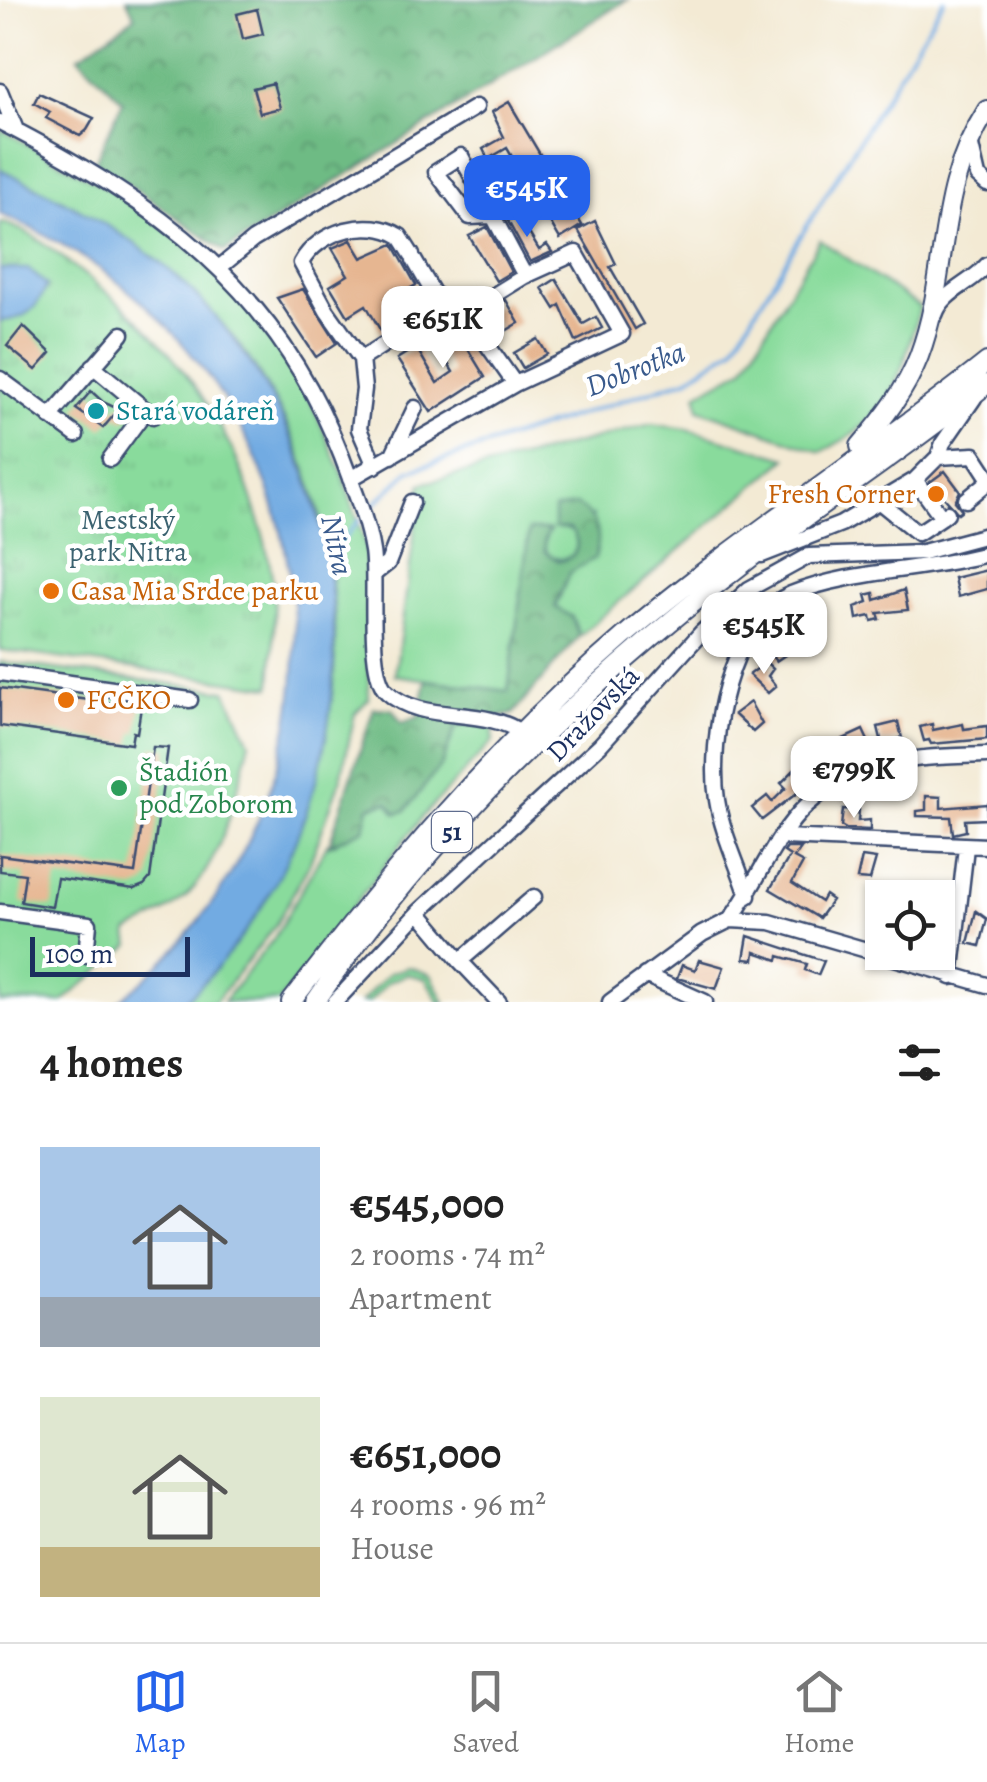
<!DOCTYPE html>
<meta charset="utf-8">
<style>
:root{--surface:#fff;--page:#f6f6f6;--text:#222;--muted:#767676;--line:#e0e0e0;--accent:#2563eb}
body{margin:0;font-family:Alegreya,serif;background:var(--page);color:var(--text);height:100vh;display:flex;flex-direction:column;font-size:38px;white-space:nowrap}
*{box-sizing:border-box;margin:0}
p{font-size:32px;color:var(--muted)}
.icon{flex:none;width:55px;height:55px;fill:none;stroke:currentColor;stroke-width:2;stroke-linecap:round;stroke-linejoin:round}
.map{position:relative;height:1002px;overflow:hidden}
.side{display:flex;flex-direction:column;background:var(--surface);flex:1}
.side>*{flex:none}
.fabs{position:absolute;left:865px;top:880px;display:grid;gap:20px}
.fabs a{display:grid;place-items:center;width:90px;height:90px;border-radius:0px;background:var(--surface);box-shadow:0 2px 8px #0004;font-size:50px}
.scale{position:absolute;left:30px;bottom:25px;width:160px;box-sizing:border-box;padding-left:10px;border:5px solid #1b2f5e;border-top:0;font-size:28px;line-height:35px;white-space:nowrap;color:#1b2f5e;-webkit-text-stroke:8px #fff;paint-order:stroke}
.price{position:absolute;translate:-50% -85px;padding:0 22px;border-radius:20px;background:#fff;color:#222;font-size:32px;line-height:65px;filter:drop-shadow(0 2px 5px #0008)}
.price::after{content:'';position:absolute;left:50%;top:60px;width:30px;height:22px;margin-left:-15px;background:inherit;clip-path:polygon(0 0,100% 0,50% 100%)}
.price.current{background:var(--accent);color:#fff}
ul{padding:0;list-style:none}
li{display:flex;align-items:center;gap:30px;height:250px;padding:0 40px}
li span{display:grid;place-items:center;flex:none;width:280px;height:200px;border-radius:0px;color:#555}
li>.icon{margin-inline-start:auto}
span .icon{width:120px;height:120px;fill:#fffc;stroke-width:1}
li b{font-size:42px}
h2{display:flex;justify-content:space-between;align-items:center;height:120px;padding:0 40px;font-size:42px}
.tab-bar{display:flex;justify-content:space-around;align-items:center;height:140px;border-top:2px solid var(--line);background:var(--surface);font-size:28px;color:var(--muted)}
.tab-bar a{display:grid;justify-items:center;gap:5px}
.tab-bar .current{color:var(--accent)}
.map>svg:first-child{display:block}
</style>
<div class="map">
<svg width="987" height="1002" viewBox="0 0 987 1002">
<defs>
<pattern id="forest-crowns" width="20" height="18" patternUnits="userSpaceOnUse" patternTransform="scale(2.5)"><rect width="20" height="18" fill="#6ebb84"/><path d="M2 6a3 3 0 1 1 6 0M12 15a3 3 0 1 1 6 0" fill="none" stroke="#5a986f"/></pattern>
<pattern id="park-tufts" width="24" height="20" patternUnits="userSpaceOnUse" patternTransform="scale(2.5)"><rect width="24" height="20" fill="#89db9c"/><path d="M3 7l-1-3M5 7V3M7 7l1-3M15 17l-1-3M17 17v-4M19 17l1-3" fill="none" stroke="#76bc89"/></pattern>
</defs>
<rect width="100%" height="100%" fill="#fff"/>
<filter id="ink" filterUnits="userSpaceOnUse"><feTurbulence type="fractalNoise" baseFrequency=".01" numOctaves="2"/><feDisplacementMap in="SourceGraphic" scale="20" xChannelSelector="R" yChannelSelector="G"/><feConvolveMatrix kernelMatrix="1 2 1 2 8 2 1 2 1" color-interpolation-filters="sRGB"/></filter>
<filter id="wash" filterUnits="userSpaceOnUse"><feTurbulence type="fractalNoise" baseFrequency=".0048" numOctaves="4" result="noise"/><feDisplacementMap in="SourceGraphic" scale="40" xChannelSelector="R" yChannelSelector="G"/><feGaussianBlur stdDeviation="2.25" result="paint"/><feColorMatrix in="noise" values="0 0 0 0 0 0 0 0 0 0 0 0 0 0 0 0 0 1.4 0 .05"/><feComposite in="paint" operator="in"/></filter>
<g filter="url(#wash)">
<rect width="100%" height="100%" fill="#f3ead4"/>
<path fill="#89db9c" stroke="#52857d" stroke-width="2.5" d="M0 129 136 204 233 286 299 374 342 473 366 546 369 699 355 713 341 778 310 863 275 926 215 1002H184C385 805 389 466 175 275 123 229 62 199 0 169Z
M820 240 920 307C898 382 895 416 821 452L699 409 697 394 744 368Z
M651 424 687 429 787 458 579 636 572 617 555 608 593 516 560 526 574 533C589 571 528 564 549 531L530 530 508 692 395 675 421 484Z
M0 662 226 691 250 742C237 790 222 866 182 900 167 913 145 922 128 932L130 946 62 1002H0Z
M478 721 493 727V741L424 815 279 1002H223L274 938 328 843 335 844 344 835 364 829 369 807 388 802 397 813 405 811 442 764 455 727Z
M409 967 431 975 445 1002H439L426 979 407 974 388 982 369 1002H361L389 973Z"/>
<path fill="url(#forest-crowns)" stroke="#447571" stroke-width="2.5" d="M127 0H627L225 251 95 161 123 101 78 57 135 17Z
M577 505C598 519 602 534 595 558L569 573 555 607 572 617 579 636 513 714 456 727 442 764 405 811 396 813 388 802 369 807 364 829 329 845 374 708 392 709 402 723 419 717 426 680 508 691 529 530H550L544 540 545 552 559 561C577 559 583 543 570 529L554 528V509Z"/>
<path fill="url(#park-tufts)" stroke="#52857d" stroke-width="2.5" d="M0 222C35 231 62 258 90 279 186 352 246 445 270 565 278 604 273 648 271 687L0 650Z"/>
<path fill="#72abe2" stroke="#466da0" stroke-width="2.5" d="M0 169C62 199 123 229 175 275 382 463 389 810 184 1002H118C400 775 333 351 0 214Z
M0 269H28L47 285C38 308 26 320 0 321Z"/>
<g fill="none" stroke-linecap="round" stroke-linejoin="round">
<path stroke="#72abe2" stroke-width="4" d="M366 512 409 471 687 379 733 348 944 0
M328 558 360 519"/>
</g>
<g id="blocks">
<path fill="#e6b691" d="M257 9 263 34 243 39 237 14Z
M273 83 280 108 260 113 253 88Z
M39 93 94 118 87 130 80 136 46 118 50 112 34 103Z
M509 102 582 225 560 239 507 148 488 159 483 149 504 137 492 112Z
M518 215 539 250 547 245 552 252 530 262 508 221Z
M595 221 616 264 610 267 643 324 635 329 578 230Z
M487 227 511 272 496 281 469 236Z
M351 240 362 258 393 244 416 285 388 301 400 322 382 333 366 305 348 316 330 286 348 275 332 248Z
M556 279 583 324 596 317 602 328 576 341 560 305 555 309 542 288Z
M303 289 337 343 316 357 277 298Z
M506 300 519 323 502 333 489 311Z
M23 326 51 353 36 370 7 346Z
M454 326 485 377 431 412 397 359 416 347 437 383 453 372 433 339Z
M538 339 547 354 523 368 514 353Z
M91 391 103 402 116 408 122 404 131 412 125 420 114 415 103 428 76 409Z
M945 471 960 491 955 501 962 510 958 513 930 482Z
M987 570V589L958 597 954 578Z
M904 590 908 610 878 613 880 619 872 621 871 616 857 619 855 607 868 602 866 595 874 593 875 600Z
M780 625 794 649 776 661 759 641Z
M766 662 773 669 768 676 776 686 768 693 749 675Z
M0 688 141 707 137 733 133 732 131 744 0 726Z
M750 702 762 724 753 732 734 714Z
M898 722 902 738 882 743 878 727Z
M932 724 933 730 963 724 964 729 987 726V739L931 744 929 740 924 741 920 727Z
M863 730 870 745 852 750 831 767 823 757 841 740Z
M153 747 168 748 150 878 144 885 134 889 57 878 52 907 21 902 25 874 0 871V855L135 873Z
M796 768 810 783 762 820 752 808 767 796 772 802 786 788 781 783Z
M926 796 941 797V808L987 804V819L965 820 966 831 953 834 951 817 917 816V811L926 810Z
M843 809 859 810 858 821 870 820V830L846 829 841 826Z
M787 848H801L794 858 803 863 792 883 821 902 825 895 832 900 819 918 770 889 790 856 784 852Z
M862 857 876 859 870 880 857 879Z
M976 911 987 919 980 946 968 943Z
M748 936 824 961 818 975 805 970 807 964 779 956 778 960 755 952 754 960 744 959Z
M699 960 724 967 716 989 677 978 682 965 695 970Z"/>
</g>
</g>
<g filter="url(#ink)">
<use href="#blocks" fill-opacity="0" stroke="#3b4b70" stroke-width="2.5"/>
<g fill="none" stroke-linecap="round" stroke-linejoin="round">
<g stroke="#3b4b70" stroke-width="19">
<path id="minor" d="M0 91 16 130
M0 122C157 203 276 286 342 457 353 487 367 519 372 551 377 581 366 673 387 692 423 725 482 705 522 733
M971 146 978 176 987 184
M490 216 470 217 436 172 461 156 525 276
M414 260 442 308
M220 267 253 240 476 107
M935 315C942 292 971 284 987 265
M361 359 327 311 301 263C319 230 369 217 400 236L412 255
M93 366 153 416
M0 379 76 435
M50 417 122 334
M392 456 415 408
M938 457 974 455 987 475
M110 459 146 410
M375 466 359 429 364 389 361 359 442 308 465 313
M350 479 515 384 465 313 525 276 576 253 622 334 515 384
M915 480 942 517 947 513
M966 500 987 483
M881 503 918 533 942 517
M762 555 841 524 915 480 938 457 943 443 974 398
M374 574 388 563 412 502
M0 673 190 700
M784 837 987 846
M748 896C738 865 722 832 717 800 708 741 729 619 791 594 852 570 924 571 987 554
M0 912 89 924 86 955
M419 912 460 961 534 897
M730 920C756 885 775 835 807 805 860 757 920 757 987 755
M460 961 499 1002
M645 975 705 1002
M951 977 966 847
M335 1002 419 912 600 745 701 633 749 589 809 556 923 552 987 535
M610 1002 702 934 730 920 770 922 987 985"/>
</g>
<g stroke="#3b4b70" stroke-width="22">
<path id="major" d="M860 446C884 418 906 390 919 356 951 270 933 195 987 110
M291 1002C391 871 498 744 623 637 739 538 868 457 987 362
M315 1002C431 832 586 684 749 559 827 500 910 446 987 384"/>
</g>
<use href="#minor" stroke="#fff" stroke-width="14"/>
<use href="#major" stroke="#fff" stroke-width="18"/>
</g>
</g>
<circle fill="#0f9aa8" stroke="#fff" stroke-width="4" cx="96" cy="411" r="10"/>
<g fill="#e8710a" stroke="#fff" stroke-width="4">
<circle cx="936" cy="494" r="10"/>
<circle cx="51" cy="591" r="10"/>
<circle cx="66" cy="700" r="10"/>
</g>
<circle fill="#2e9e5b" stroke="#fff" stroke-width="4" cx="119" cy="788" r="10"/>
<g text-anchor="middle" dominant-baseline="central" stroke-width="9" stroke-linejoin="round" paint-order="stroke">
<rect fill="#fff" stroke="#5f6d8e" stroke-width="2.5" x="432" y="812" width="40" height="40" rx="8"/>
<g font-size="25" font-weight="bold" fill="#1b2f5e">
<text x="452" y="832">51</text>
</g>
<g font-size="28" fill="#0d838f" stroke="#fff" text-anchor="start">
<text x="116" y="411">Stará vodáreň</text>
</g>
<g font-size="28" fill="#c56008" stroke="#fff" text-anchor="start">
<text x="916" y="494" text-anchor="end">Fresh Corner</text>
<text x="71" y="591">Casa Mia Srdce parku</text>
<text x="86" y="700">FCČKO</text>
</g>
<g font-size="28" fill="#3c6371" stroke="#fff">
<text x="128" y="520">Mestský<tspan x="128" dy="32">park Nitra</tspan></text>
</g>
<g font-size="28" fill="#1b2f5e" stroke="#fff">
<text transform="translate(593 714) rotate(-46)">Dražovská</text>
</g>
<g font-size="28" fill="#27864d" stroke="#fff" text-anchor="start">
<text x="139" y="772">Štadión<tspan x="139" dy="32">pod Zoborom</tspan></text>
</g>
<g font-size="30" font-style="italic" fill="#395a8c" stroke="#fff">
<text transform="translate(635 369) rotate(-21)">Dobrotka</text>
<text transform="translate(337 545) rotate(78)">Nitra</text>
</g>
</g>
</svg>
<div class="fabs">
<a><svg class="icon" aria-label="locate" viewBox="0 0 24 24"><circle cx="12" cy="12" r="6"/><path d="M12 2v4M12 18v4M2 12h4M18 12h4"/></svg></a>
</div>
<div class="scale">100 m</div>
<b class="price current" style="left:527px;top:240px">€545K</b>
<b class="price" style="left:443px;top:371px">€651K</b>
<b class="price" style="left:764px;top:677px">€545K</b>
<b class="price" style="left:854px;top:821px">€799K</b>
</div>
<section class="side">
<h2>4 homes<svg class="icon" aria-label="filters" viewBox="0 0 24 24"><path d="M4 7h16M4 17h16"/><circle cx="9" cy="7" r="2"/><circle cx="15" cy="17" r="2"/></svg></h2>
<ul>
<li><span style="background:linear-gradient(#a9c7e8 75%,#9aa5b1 0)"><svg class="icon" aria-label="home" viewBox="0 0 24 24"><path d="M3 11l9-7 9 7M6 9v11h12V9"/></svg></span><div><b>€545,000</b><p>2 rooms · 74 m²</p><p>Apartment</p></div></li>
<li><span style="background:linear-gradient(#dfe7d0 75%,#c2b280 0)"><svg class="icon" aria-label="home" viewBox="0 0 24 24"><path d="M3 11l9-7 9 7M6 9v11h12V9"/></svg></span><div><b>€651,000</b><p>4 rooms · 96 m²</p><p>House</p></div></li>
</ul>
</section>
<nav class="tab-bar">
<a class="current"><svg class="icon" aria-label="map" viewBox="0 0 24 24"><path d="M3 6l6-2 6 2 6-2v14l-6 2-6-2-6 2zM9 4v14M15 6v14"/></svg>Map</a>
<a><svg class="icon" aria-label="saved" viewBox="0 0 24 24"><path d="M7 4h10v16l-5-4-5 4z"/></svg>Saved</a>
<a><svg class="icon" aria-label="home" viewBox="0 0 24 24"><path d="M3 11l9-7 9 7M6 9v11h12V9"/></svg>Home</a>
</nav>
